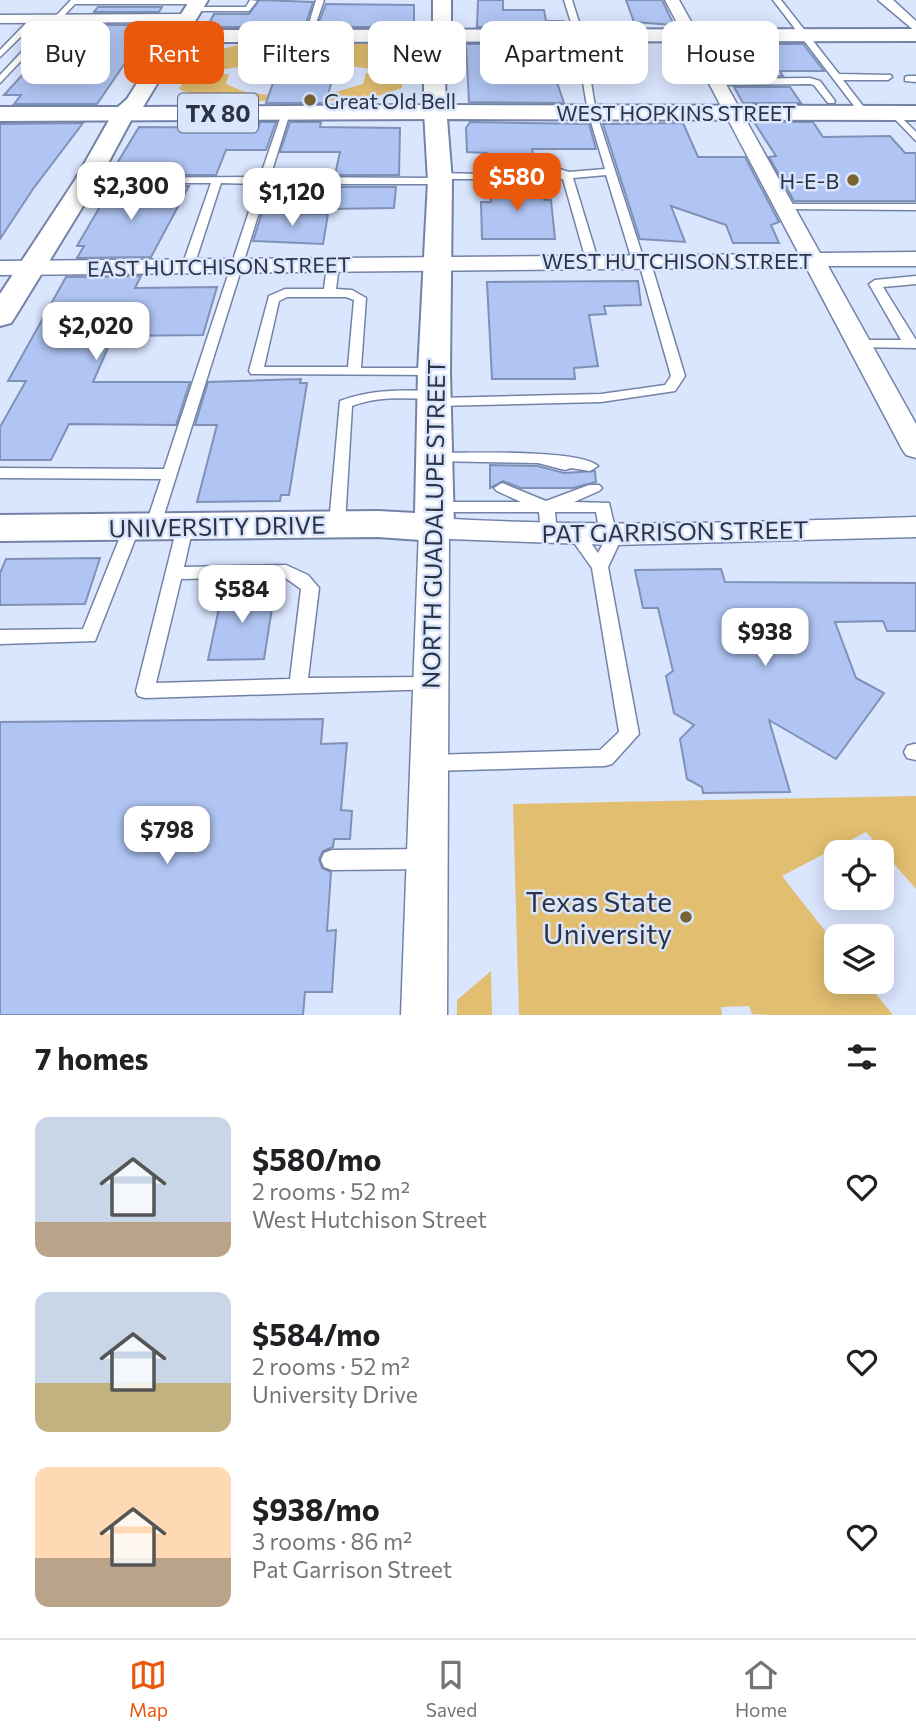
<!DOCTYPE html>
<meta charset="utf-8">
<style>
:root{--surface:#fff;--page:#f2f2f2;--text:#202124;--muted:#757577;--line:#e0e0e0;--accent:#ea580c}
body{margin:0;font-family:Commissioner,sans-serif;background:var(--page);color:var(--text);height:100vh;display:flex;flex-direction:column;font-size:26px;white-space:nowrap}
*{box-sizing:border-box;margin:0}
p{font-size:23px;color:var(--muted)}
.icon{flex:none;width:38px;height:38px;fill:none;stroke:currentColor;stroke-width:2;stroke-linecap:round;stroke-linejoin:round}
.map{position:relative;height:1015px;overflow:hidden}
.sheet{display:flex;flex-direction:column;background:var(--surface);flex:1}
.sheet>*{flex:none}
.banner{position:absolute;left:21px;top:21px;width:875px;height:63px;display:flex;gap:14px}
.fabs{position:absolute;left:824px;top:840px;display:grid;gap:14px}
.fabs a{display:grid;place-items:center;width:70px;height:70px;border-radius:14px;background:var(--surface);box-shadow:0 4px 18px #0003;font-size:35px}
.price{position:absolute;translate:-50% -60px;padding:0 16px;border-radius:14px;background:#fff;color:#222;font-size:23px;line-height:46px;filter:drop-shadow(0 2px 4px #0008)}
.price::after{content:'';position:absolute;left:50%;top:42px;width:21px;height:16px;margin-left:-10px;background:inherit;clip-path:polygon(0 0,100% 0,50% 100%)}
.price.selected{background:var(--accent);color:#fff}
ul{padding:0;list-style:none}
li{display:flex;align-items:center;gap:21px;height:175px;padding:0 35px}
li span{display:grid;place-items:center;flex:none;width:196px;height:140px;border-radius:14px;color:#555}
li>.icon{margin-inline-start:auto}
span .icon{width:84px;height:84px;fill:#fffc;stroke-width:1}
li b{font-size:30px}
h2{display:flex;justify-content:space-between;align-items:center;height:84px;padding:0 35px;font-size:30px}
.chip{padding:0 24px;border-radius:14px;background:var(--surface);box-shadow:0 4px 18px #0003;font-size:24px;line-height:63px}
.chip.selected{background:var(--accent);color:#fff}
.tab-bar{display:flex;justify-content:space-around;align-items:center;height:98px;border-top:2px solid var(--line);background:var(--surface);font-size:19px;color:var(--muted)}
.tab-bar a{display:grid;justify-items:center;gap:4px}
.tab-bar .selected{color:var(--accent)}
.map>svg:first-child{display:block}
</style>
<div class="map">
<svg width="916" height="1015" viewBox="0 0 916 1015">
<rect width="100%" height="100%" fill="#dae5fe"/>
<path fill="#e1be70" d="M241 44H305L298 59C261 63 226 71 189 71L197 56Z
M311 44H367L403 55V71C369 71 339 63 306 59Z
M366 73H402V88L362 101H293L295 97 336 92 363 84Z
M188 74H229L226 84 245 92 285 97 284 101H207L179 89Z
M916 796V889L866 832 782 876 836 945V982H866L893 1015H770L752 1014 749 1006 721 1007 722 1015H519L513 804Z
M491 971 492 1015H457V1000Z"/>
<path fill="#b0c5f3" stroke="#8091b7" stroke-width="2" d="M259 0 313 2 305 27H207L214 14H249Z
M478 0H503V10H544L546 21H564L566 27H477Z
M626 0H662L674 25 634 22Z
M326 4 414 5V27H317Z
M98 7H162L159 12H94Z
M82 25H151L97 104H14L21 95H4L34 62H49Z
M341 44 326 103H266L273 83H261L267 45Z
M466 44H570L572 53H547L564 103 469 102Z
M730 44H803L824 71H780L783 76H751Z
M734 87H790L801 103H743Z
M260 122H276L266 150H226L216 175H118L121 170H113L139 127 258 128Z
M290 122H321L320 127 400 128 399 175H335L340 152H280Z
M470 122 589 124 596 149H532L534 160 522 159 488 167 487 153 467 152 466 128Z
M754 122H813L823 137 890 136 905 153H916V201H794L769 157 776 156Z
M83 123 33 189 0 239V124Z
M683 123 698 157H745L779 222 771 225 779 243H733L726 225 671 206 685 242 640 239 603 124Z
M489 182H539L544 200H551L555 239H482L481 202H491Z
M112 186H189L151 257 77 258 84 246H77Z
M332 187H396L394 208 327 209Z
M262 213 328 214 323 244 253 241Z
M141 276 135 288 217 287 203 335 113 336 93 382H190L176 425 69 424 51 460H0V427L26 381H8L66 277Z
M638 281 641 305 604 306 606 314 589 315 598 366 574 368 575 379H492L487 282Z
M301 379 300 383H307L289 495H281L280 501 197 502 217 425H195L208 382Z
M490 465 538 466 564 473 595 471 596 482 573 488H521L503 481 490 488Z
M100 558 85 604 0 605V573L6 559Z
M721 569 725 582 916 583V631H887L883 621 835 622 856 678 884 693 836 759 769 720 790 792 703 793 702 787 687 779 680 739 694 725 674 713 666 676 673 671 658 608H643L635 570Z
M223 589H275L264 659 208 660Z
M323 719 321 744 347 743 341 810 352 811 350 839H334L333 847 323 851 319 859 322 868 331 872 327 931 336 930 332 992H305L303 1015H0V722Z"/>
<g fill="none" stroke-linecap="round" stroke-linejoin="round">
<g stroke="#7383a8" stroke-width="3">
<path id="service" d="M71 0H199L202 2 198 4H75L0 83V75Z
M250 0 257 1 249 11H193L189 9 193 7H246Z
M316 0H324L312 35 305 37Z
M564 0H572L583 35 596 112 643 257 650 260 685 376 675 391 601 402 436 406 429 402 431 399C404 398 377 396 352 406L345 524 337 529 331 528 329 524 340 401C371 389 402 390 435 391L440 392V398L601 394 665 385 671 376 639 263 632 260 606 175 573 178 598 260 592 263 586 260 563 179H444V183L440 184H268L159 531 153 532 145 527 161 479 0 478V468L164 469 258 184 221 183 194 266 188 269 182 266 211 183H87L83 182V178L260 177 282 113 286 110 290 113 270 177 436 178V174L440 173 479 174 497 166 522 162 544 164 569 172 605 169 588 112 575 35ZM522 167 555 174H494Z
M773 0H781L839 74 891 75 892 77 888 80H843L867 111V115H861Z
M32 17 39 19 0 57V50Z
M908 76H916V82L905 81V77Z
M810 78 820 81 835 101 834 103H828L814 85 810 84 717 85 713 82 717 79Z
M894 110 916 132V141L891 115 890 113Z
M787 204H916V210L783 209V205Z
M333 262 339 265 336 289 352 290 366 298 361 368H434L441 372 439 375 251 374 249 371 269 296 285 289H324L327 265ZM287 297H346L354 300 348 367H264L279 301Z
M916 276V284L883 287 916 340V348L852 347V341L857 340H901L869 284 875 280Z
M436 453C465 453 580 449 598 466L590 471 571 468 565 470 538 463 431 461 429 458Z
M502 483 546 501 589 485H599L602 488 599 491 574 502 609 503 615 528 622 529 624 533 608 567 639 734 612 764 605 766 430 771 423 769 420 763 423 757 430 755 600 750 619 732 592 568 567 533 575 528 581 529 598 553 606 538 600 533 596 512H555L557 533 549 538 541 533 539 512H435L427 507 435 502H521L497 491 494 488Z
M132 522 140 527 95 641 0 644V630L83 629 124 527Z
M185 522 193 527 184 567 286 565 308 575 319 588 308 678 430 677 437 679 439 684 437 689 145 698 138 696 136 691 177 527ZM284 577 301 589 290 679 156 683 181 579Z
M914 744H916V760L907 758 904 752 907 746Z
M427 849 435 852 438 859 435 866 427 869 332 870 324 867 321 860 324 853 332 850Z"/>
</g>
<g stroke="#7383a8" stroke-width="3">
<path id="minor" d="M665 0H679L820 253 916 252V266H828L916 424V458L906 455 902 449 806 267 0 275V261L799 254Z
M878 0H893L916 21V32Z
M0 15 187 14 194 18 187 22 0 23Z
M916 517V537L615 545 449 539 447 1015H401L419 528 423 521 434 518C595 528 755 522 916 517Z"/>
</g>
<g stroke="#7383a8" stroke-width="4">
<path id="tertiary" d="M916 29V41L177 42 168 36 177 30Z"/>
</g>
<g stroke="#7383a8" stroke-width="4">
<path id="secondary" d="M435 105 916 106V120L447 119 452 181 450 372 454 528 448 537 434 541 378 537 0 541V515L378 511 415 513 418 372 428 181 424 112Z
M124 106 135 113 99 180 15 317 11 323 0 326V294L75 180 113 113Z"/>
</g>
<g stroke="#7383a8" stroke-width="4">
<path id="primary" d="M190 0H208L143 107 424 105V42L433 28V0H451V28L444 42 446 112 435 119 0 121V107H118L127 99Z"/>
</g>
<use href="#service" fill="#fff" fill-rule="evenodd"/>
<use href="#minor" fill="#fff" fill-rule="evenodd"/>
<use href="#tertiary" fill="#fff" fill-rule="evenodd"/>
<use href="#secondary" fill="#fff" fill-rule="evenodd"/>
<use href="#primary" fill="#fff" fill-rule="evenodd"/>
</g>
<g fill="#786332" stroke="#dae5fe" stroke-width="2.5">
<circle cx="310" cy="100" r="7"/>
<circle cx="853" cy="180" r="7"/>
<circle cx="686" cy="917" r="7"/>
</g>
<g text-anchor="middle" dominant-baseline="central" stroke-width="5" stroke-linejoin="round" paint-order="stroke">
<g font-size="21" fill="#2c3343" stroke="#dae5fe" text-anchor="start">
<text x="324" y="100">Great Old Bell</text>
<text x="839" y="180" text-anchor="end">H-E-B</text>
</g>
<g font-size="21" fill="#2c3343" stroke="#dae5fe">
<text x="676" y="112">WEST HOPKINS STREET</text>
<text x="677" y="260">WEST HUTCHISON STREET</text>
<text transform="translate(219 266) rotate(-1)">EAST HUTCHISON STREET</text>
</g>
<rect fill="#dae5fe" stroke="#60687b" stroke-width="2" x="178" y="93.5" width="80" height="39" rx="5"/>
<g font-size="23" font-weight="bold" fill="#2c3343">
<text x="218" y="113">TX 80</text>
</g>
<g font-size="24" fill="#2c3343" stroke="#dae5fe">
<text transform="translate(433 524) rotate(-89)">NORTH GUADALUPE STREET</text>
<text transform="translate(217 526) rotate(-1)">UNIVERSITY DRIVE</text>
<text transform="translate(675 531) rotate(-1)">PAT GARRISON STREET</text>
</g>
<g font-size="28" fill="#2c3343" stroke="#dae5fe" text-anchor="end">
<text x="672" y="901">Texas State<tspan x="672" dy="32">University</tspan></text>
</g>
</g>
</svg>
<div class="fabs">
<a><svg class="icon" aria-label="locate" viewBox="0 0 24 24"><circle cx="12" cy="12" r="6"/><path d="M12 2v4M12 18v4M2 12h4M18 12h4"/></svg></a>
<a><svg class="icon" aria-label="layers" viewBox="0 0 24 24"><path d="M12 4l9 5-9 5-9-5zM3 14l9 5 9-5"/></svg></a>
</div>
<b class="price selected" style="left:517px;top:213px">$580</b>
<b class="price" style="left:131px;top:222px">$2,300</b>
<b class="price" style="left:292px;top:228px">$1,120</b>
<b class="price" style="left:96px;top:362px">$2,020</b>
<b class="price" style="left:242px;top:625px">$584</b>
<b class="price" style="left:765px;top:668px">$938</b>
<b class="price" style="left:167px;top:866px">$798</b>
<div class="banner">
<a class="chip">Buy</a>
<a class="chip selected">Rent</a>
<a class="chip">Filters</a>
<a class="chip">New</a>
<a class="chip">Apartment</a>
<a class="chip">House</a>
</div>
</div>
<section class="sheet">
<h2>7 homes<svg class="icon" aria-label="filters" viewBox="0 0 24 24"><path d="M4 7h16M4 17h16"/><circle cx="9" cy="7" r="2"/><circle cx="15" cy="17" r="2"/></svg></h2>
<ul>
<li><span style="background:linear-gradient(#c9d6e8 75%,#b9a48a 0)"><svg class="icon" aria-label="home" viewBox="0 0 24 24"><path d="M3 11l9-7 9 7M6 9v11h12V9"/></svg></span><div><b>$580/mo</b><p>2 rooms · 52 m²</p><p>West Hutchison Street</p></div><svg class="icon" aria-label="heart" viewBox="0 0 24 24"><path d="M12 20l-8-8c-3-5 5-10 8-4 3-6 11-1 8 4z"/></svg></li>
<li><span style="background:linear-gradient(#c9d6e8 65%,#c2b280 0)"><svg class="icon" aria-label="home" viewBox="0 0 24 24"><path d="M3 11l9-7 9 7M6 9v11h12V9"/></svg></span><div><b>$584/mo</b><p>2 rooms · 52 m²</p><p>University Drive</p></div><svg class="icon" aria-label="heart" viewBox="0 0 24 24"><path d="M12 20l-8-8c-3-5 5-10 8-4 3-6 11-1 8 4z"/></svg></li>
<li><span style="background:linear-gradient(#ffd9b3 65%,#b9a48a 0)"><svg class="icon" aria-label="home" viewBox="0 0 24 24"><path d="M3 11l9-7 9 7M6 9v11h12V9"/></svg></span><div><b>$938/mo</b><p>3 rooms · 86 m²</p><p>Pat Garrison Street</p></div><svg class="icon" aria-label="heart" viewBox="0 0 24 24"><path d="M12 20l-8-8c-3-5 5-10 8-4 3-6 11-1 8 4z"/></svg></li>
</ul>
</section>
<nav class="tab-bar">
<a class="selected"><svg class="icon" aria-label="map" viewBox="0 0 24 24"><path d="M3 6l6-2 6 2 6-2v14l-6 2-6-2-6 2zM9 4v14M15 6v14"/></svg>Map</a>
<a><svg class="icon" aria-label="saved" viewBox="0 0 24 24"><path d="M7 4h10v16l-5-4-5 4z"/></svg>Saved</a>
<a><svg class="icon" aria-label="home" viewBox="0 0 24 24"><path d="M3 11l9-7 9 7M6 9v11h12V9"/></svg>Home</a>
</nav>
